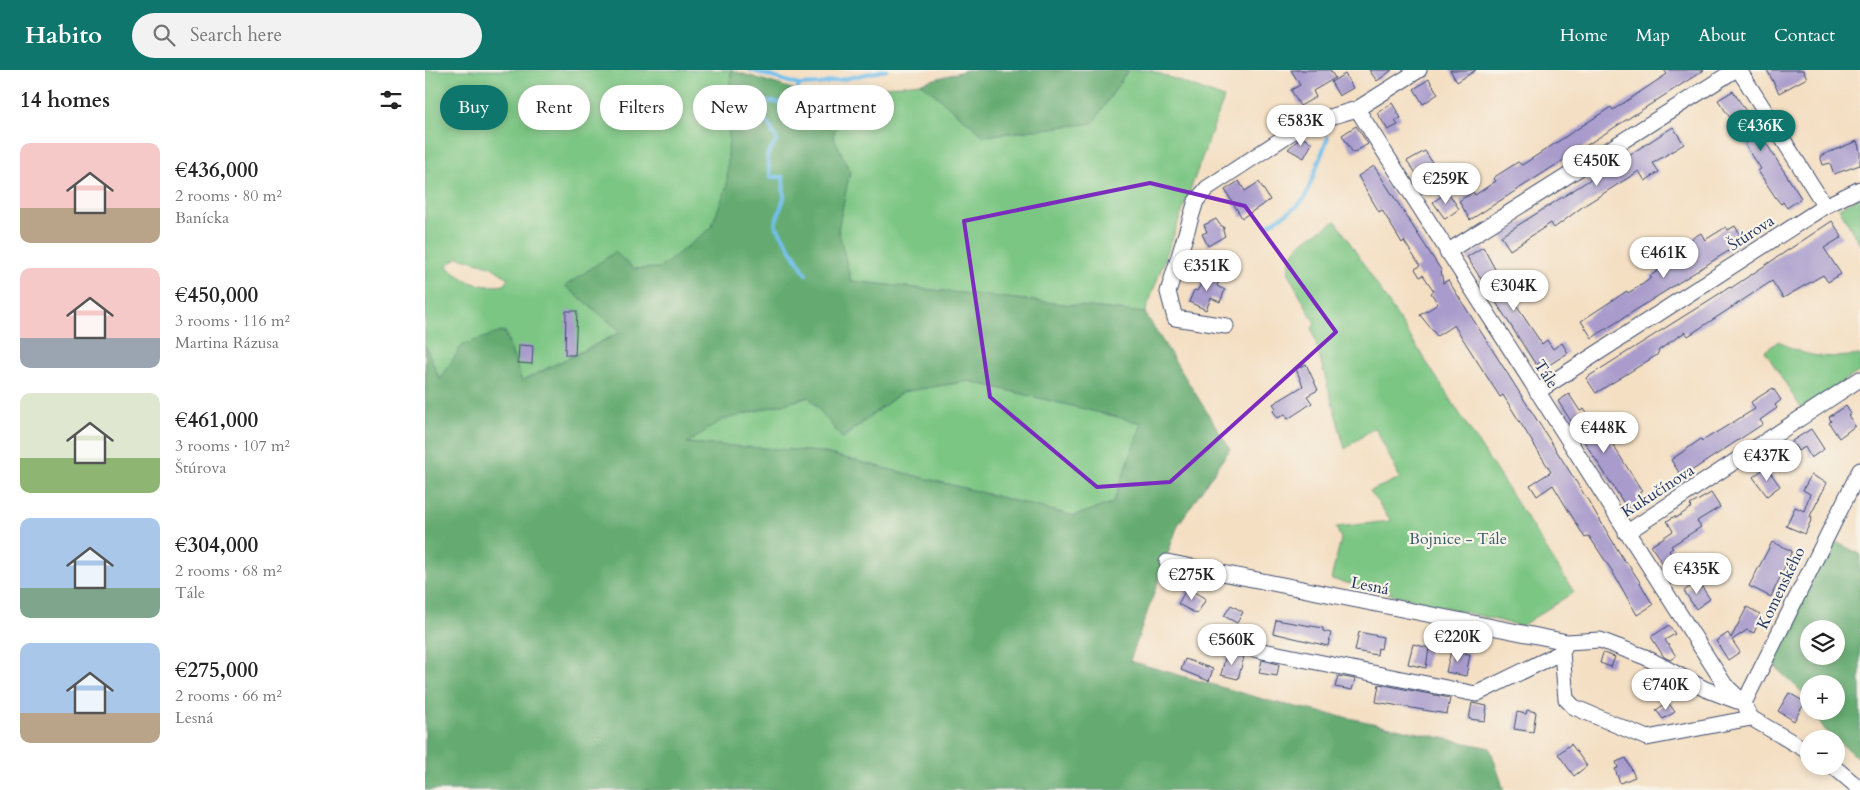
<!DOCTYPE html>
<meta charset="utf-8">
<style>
:root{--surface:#fff;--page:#f2f2f2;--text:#222;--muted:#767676;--accent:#0f766e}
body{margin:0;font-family:Cardo,serif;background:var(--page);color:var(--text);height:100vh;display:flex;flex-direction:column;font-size:19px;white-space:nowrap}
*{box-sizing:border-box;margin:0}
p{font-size:16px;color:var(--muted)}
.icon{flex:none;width:28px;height:28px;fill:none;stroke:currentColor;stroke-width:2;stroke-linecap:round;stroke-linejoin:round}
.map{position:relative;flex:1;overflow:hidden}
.side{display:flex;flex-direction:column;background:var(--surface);width:425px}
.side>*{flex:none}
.top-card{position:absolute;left:15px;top:15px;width:475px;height:45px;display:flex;gap:10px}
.tools{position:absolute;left:1375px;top:550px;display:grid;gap:10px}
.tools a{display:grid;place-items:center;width:45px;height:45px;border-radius:50%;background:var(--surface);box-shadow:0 2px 8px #0003;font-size:25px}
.price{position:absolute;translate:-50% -42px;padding:0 11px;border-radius:18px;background:#fff;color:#222;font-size:16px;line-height:32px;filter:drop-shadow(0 1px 2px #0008)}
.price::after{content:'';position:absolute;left:50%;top:30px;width:15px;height:11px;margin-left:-8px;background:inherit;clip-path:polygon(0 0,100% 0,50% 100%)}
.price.current{background:var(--accent);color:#fff}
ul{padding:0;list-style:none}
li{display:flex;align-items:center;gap:15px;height:125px;padding:0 20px}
li span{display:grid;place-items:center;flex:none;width:140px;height:100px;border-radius:10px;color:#555}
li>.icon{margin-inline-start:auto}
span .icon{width:60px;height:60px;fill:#fffc;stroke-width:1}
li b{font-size:21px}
h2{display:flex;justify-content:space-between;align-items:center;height:60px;padding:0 20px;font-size:21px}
.tag{padding:0 18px;border-radius:22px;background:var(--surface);box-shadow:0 2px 8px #0003;font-size:18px;line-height:45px}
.tag.current{background:var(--accent);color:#fff}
header{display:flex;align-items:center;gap:30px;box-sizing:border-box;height:70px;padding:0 25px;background:var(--accent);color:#fff}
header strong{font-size:24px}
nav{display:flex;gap:28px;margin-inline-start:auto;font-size:18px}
.search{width:350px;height:45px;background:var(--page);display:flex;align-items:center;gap:12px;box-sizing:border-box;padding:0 18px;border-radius:28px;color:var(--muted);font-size:19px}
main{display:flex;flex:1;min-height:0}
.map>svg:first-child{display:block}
</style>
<header>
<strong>Habito</strong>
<div class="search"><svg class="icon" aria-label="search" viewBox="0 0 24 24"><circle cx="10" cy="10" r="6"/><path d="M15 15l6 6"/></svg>Search here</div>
<nav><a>Home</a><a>Map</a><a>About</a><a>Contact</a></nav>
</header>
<main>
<section class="side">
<h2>14 homes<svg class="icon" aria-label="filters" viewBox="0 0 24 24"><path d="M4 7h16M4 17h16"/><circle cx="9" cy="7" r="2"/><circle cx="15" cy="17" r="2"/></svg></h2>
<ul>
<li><span style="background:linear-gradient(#f6c9c9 65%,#b9a48a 0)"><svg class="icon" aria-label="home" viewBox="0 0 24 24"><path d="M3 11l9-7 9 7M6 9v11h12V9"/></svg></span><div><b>€436,000</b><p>2 rooms · 80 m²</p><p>Banícka</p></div></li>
<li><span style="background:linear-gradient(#f6c9c9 70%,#9aa5b1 0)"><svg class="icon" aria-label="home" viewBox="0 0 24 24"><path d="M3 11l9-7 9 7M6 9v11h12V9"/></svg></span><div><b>€450,000</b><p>3 rooms · 116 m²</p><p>Martina Rázusa</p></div></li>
<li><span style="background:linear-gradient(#dfe7d0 65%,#8fb573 0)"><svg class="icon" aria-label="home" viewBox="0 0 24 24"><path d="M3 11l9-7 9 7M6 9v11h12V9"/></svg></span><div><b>€461,000</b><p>3 rooms · 107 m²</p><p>Štúrova</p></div></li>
<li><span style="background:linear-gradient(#a9c7e8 70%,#7fa58c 0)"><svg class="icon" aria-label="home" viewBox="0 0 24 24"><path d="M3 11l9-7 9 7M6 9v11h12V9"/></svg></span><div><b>€304,000</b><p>2 rooms · 68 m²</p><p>Tále</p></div></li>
<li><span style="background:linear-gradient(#a9c7e8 70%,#b9a48a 0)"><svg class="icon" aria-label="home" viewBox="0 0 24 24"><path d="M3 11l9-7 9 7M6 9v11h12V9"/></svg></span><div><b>€275,000</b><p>2 rooms · 66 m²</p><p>Lesná</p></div></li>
</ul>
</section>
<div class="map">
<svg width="1435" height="720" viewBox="0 0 1435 720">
<rect width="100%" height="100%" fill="#f7f3e8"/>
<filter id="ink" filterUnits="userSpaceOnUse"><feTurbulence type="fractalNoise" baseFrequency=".02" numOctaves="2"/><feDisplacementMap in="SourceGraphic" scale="10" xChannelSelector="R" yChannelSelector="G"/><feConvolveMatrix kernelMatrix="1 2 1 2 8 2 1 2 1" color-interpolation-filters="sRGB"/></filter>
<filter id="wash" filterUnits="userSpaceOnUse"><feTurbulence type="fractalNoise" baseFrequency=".0096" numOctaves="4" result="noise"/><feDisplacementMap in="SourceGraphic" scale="20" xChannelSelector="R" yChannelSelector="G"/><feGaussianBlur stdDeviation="1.12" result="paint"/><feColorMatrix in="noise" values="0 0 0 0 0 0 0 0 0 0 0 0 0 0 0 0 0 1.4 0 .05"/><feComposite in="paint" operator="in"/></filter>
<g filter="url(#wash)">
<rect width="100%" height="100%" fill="#f4dfc3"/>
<path fill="#7cc683" stroke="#4c7a70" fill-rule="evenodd" d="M0 0H306L302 116 286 158 235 198 209 199 141 216 198 261 96 311 80 261 15 310 0 275ZM33 187 65 196 83 208 80 215C51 218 43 213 21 196Z
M703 0H725L799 28 720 243 426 211 413 159 425 101 408 66 423 21 496 13 559 66 668 53Z
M1435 127V175L1414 138Z
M911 151 1149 522 1096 556 906 509 916 469 911 457 966 451 945 421 975 408 950 357 920 379 887 259 890 253 864 205C860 176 890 164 911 151Z
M1354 271C1381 289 1404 288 1435 285V301L1376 338 1340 281Z
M544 311 718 353 688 433 649 446 396 382 261 373 297 350 384 327 418 368 477 322Z"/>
<path fill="#65ab71" stroke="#406d68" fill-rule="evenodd" d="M306 0 387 25 423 21 408 66 425 101 413 159 426 211 720 243 805 379 753 455 705 591 848 632 1065 678 1079 720H0V275L15 310 37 275 79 261 97 311 197 262 140 216 190 182 209 199 235 198 286 158 302 116ZM544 311 717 353 688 433 649 446 396 382 262 373 297 350 384 327 417 368 477 322Z
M542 0H703L668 53 559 66 496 13Z
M1405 469 1435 484V690L1398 658 1389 641H1411V614H1384V632L1378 623 1351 598 1348 586ZM1384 559H1411V586H1384Z"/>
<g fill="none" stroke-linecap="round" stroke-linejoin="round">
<path stroke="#73c0ed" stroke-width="4" d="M325 0 374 15 395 14 461 0
M374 15 368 34 338 31 330 38 332 51 343 53 352 70 342 86 346 107H358L359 128 350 154 381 204
M842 156 870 138 880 128 903 67"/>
</g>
<g id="blocks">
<path fill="#a99ccc" d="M866 0H905L910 8 888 21 891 27 875 36 866 20 875 15Z
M944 0H967L952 11Z
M1025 0H1051L1032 12Z
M1239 0H1279L1045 150 1034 131 1048 122 1050 125 1071 111 1068 108 1093 92 1097 95 1186 37 1188 40 1242 4Z
M1342 0H1378L1382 8 1354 23Z
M920 4 928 18 914 26 906 12Z
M1004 9 1013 24 998 34 989 19Z
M1308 21 1376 128 1362 138 1358 132 1356 134 1351 128 1333 101 1336 99 1320 74 1322 73 1293 30Z
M967 33 976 48 970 51 973 55 963 60 952 43Z
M931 56 943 74 928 83 917 65Z
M1248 57 1259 74 1228 93 1234 102 1220 111 1214 101 1160 135 1129 158 1126 153 1085 180 1076 166Z
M876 67 887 73 879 88 863 79Z
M1432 71 1435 81V95L1409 104 1405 93 1398 95 1395 86Z
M1000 81 1007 92 991 103 982 91Z
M949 96 1016 200 1018 213 1023 210 1164 432 1200 492 1201 491 1213 509 1228 535 1212 545 1187 501 1164 466 1160 468 1128 415 1112 426 1105 415 1126 402 1078 325 1075 327 1029 255 1012 266 995 245 1013 234 1006 223 1009 221 998 205 995 207 990 199 995 196 979 171 977 173 957 140 954 142 933 106Z
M814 111 820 121 834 112 845 130 817 148 800 120Z
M1023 122 1034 139 1020 149 1008 132Z
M791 149 795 155 799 157 798 161 800 166 783 176 777 164 782 162 779 155Z
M1407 151 1417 167 1399 178 1416 204 1403 212 1398 205 1358 228 1347 211 1263 266 1260 262 1234 280 1232 285 1171 323 1161 308 1305 217 1306 218Z
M1310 156 1319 171 1167 268 1156 251 1202 221 1203 223 1218 214 1226 208 1225 206 1271 177 1266 169 1276 163 1280 170 1301 157 1303 160Z
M1058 177 1084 225 1117 274 1122 270 1128 279 1137 273 1143 283 1124 295 1120 289 1111 295 1042 187Z
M783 202 795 208 792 216 800 220 795 232 786 228 781 240 764 232 769 220 772 221Z
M141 241H152L150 285H140Z
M94 275 108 276 107 294 93 293Z
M881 294 893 320 882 326 887 333 863 349 860 344 853 348 848 341 851 338 848 334 878 316 871 299Z
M1348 318 1356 330 1350 335 1352 338 1335 350 1338 354 1257 407 1246 390 1276 369 1277 371 1330 339 1326 332Z
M1144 324 1155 341 1159 339 1178 367 1181 364 1217 421 1211 425 1215 430 1212 432 1214 434 1204 441 1133 331Z
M1421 336 1426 344 1423 345 1430 356 1414 368 1404 353 1406 351 1404 347Z
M1386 359 1399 379 1386 388 1380 377 1373 381 1367 371Z
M1341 397 1355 416 1342 426 1328 407Z
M1386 405 1402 413 1386 444 1385 447 1387 448 1380 464 1361 456 1370 437 1379 441 1385 424 1378 420Z
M1286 423 1295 437 1272 451 1276 457 1246 476 1248 478 1244 481 1252 493 1242 500 1226 476 1248 461 1242 451 1250 446 1251 448 1267 437 1265 435Z
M1347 472 1367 481 1346 527 1324 516Z
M1273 511 1285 529 1271 539 1259 521Z
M762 518 781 529 772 544 753 534Z
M806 535 818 542 812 553 799 546Z
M1322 537 1335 544 1332 550 1334 551 1329 563 1322 560 1307 570 1315 582 1303 590 1291 571 1303 563 1306 568Z
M851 550 898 558V561L906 563 903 576 848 563Z
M1244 555 1250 564 1240 570 1251 586 1245 590 1239 587 1226 567Z
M934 562 958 567 956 579 953 578 952 585 930 581Z
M988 574 1004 578 1001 598 983 594Z
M1026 581 1045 584 1041 606 1021 602Z
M1178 583 1190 587 1186 597 1175 593Z
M801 584 819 587 813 609 796 605Z
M760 589 788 599 784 611 756 600Z
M837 590 854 594 852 606 834 603Z
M913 606 930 609 927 620 910 617Z
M954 614 1025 628 1022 644 951 632Z
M1364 623 1380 632 1369 651 1353 641Z
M1243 632 1250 642 1238 649 1231 640Z
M1047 633 1062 636 1060 651 1044 649Z
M1102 640 1111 642 1108 662 1089 659 1092 642 1101 644Z
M1146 674 1162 696 1149 706 1133 684Z
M1201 688 1210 707 1195 713 1190 699 1193 698 1191 692Z"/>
</g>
</g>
<g filter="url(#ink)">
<use href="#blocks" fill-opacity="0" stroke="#3c496d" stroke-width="1"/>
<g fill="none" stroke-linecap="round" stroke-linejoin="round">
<g stroke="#3c496d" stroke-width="17">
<path id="minor" d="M1314 0 1400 136
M932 39 1300 615 1319 633 1326 648 1384 682
M1022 182 1310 0
M801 256 750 248 743 222 771 131 782 118 878 55 932 39 994 0
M1112 322 1400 136 1435 119
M1201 463 1435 309
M742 492 1142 572 1175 570 1220 587 1280 619 1312 631
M813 576 1051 624 1137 582 1142 572
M1137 582 1141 629 1149 637 1222 668 1326 648
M1319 633 1435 400
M1408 696 1435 719"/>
</g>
<use href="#minor" stroke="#fff" stroke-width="15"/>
</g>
</g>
<path fill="none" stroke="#7b2cbf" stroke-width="4" stroke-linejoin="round" d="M725 113 820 136 911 262 745 412 672 417 565 327 539 151Z"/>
<g text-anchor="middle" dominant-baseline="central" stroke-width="4.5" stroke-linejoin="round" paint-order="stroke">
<g font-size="16" fill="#1b2f5e" stroke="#f7f3e8">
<text transform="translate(1326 163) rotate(-33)">Štúrova</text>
<text transform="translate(1121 304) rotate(57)">Tále</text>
<text transform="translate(1233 421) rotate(-33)">Kukučínova</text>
<text transform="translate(945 516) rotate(11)">Lesná</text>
<text transform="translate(1356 518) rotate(-64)">Komenského</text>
</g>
<g font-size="16" fill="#385c69" stroke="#f7f3e8">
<text x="1033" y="469">Bojnice - Tále</text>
</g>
</g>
</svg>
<div class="tools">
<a><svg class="icon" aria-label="layers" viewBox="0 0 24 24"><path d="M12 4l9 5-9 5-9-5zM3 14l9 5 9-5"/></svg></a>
<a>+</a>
<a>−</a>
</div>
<b class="price" style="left:876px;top:77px">€583K</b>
<b class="price current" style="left:1336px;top:82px">€436K</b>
<b class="price" style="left:1172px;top:117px">€450K</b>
<b class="price" style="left:1021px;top:135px">€259K</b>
<b class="price" style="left:1239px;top:209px">€461K</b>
<b class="price" style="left:782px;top:222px">€351K</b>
<b class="price" style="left:1089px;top:242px">€304K</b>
<b class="price" style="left:1179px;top:384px">€448K</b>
<b class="price" style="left:1342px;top:412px">€437K</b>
<b class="price" style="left:1272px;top:525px">€435K</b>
<b class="price" style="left:767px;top:531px">€275K</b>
<b class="price" style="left:1033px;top:593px">€220K</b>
<b class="price" style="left:807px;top:596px">€560K</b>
<b class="price" style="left:1241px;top:641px">€740K</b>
<div class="top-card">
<a class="tag current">Buy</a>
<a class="tag">Rent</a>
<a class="tag">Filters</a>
<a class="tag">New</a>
<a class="tag">Apartment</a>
</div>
</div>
</main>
